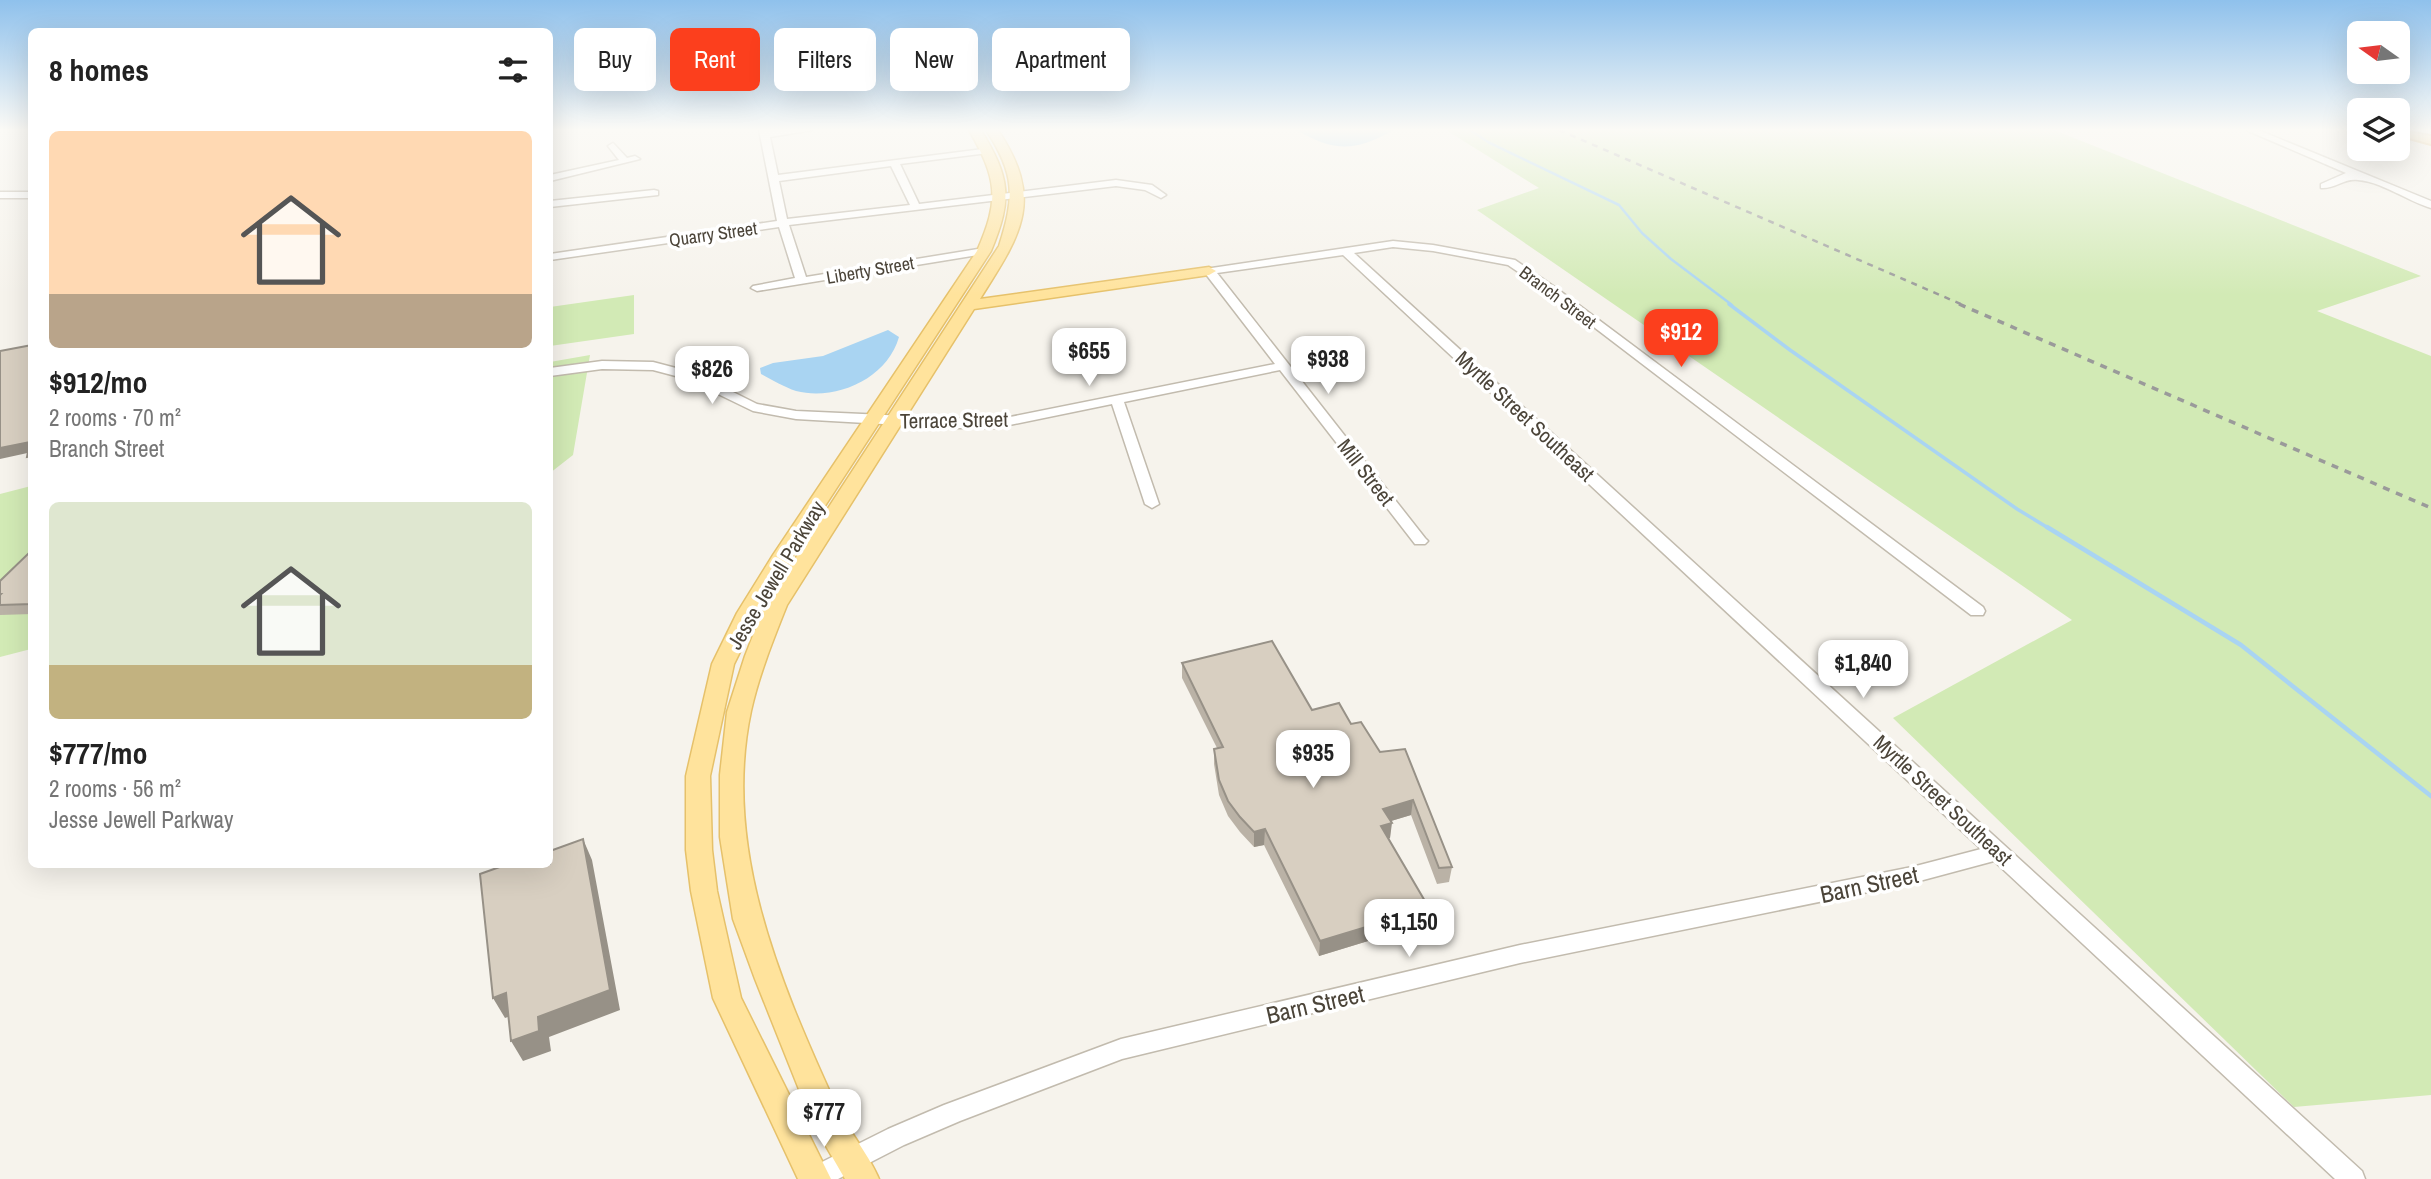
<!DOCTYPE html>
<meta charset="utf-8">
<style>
:root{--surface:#fff;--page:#f2f2f2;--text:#222;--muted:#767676;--accent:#fc3f1d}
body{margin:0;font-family:"Archivo Narrow",sans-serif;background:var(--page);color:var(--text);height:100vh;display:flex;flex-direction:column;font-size:26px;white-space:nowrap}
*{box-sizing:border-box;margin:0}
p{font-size:23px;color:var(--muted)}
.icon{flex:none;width:38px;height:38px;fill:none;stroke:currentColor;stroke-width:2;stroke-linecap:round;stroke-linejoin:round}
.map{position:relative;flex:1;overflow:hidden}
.details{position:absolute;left:28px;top:28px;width:525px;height:840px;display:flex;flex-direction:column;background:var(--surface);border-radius:10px;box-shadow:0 7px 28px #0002}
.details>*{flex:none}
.hud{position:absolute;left:574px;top:28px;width:665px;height:63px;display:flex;gap:14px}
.needle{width:46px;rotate:284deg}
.controls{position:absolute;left:2347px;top:21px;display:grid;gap:14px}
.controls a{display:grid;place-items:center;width:63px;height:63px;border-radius:10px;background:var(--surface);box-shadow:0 7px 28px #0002;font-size:35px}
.price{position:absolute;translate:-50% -60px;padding:0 16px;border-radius:14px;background:#fff;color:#222;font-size:23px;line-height:46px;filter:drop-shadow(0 2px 4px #0008)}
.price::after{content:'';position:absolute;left:50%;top:42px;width:21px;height:16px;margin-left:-10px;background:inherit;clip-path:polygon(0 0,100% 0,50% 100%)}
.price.active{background:var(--accent);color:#fff}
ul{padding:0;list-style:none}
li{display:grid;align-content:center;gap:14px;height:371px;padding:0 21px}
li span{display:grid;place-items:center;height:217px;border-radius:10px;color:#555}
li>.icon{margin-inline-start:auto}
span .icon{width:126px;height:126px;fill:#fffc;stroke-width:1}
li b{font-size:30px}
h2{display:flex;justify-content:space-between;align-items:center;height:84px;padding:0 21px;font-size:30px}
.chip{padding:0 24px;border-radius:10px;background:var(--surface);box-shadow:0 7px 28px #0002;font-size:24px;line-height:63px}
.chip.active{background:var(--accent);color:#fff}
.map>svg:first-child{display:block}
</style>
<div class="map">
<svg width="2431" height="1179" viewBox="0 0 2431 1179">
<rect width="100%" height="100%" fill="#f6f3ec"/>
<path fill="#d2eab5" d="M1446 130H2054L2421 276 2317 311 2431 356V1095L2294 1107 1893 718 2072 620 1477 210 1539 188Z
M634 295V334L550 346V307Z
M590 355 573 455 550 473V362Z
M31 486V649L0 657V494Z"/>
<path fill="#a9d4f2" d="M1296 130H1394C1354 152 1335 152 1296 130Z
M888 330 899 337C887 379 836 401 796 391 784 387 772 380 761 374L760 368 773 363 823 356Z"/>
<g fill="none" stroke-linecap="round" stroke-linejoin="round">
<path stroke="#a9d4f2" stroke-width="2.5" d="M1470 130 1488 142 1619 205 1642 233 1671 259 1732 305"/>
<path stroke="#a9d4f2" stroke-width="3.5" d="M1729 304 1790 350 2017 509 2050 529"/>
<path stroke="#a9d4f2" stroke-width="4.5" d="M2047 527 2241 645 2431 796"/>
<g stroke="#c2bbae" stroke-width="3">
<path id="minor" d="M759 130H813L770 137 778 175 991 148V152L988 153 900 164 919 204 1116 180 1152 185 1166 195 1161 198 1145 190 1116 186 789 225 806 277 984 248 989 251 984 254 757 291 751 288 753 286 795 278 779 227 550 260V254L777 221ZM891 166 910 205 787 219 779 181Z
M2246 130H2258L2431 201V208C2407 201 2383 182 2358 180 2344 178 2335 189 2321 188V184L2346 173Z
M613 143 627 158 635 156 640 159 550 181V175L619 160 608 146Z
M654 190 658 191V195L550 207V201Z
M0 192H32V198H0Z
M1393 241 1433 245 1515 260 1556 288 1983 607 1985 611 1983 615H1971L1548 292 1508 265 1433 251 1393 247 1354 253 2362 1171 2365 1179H2335L1994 861 1912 883 1520 963 1122 1059 960 1121 904 1145 838 1179H803L806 1170 888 1129 944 1105 1121 1039 1520 945 1912 867 1981 849 1343 255 1217 273 1425 538 1428 541 1425 544H1415L1280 370 1124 402 1159 504 1152 508 1145 504 1112 404 995 428H953L796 419 753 411 687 379 653 370 602 369 550 376V368L602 361 653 362 695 373 757 404 796 411 995 420 1275 364 1205 273V269Z"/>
</g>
<g stroke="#e6c16a" stroke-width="3">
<path id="major" d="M969 130H981C1010 178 1013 198 991 251L793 555 759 613 734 664 710 776 712 850 717 891 741 998 831 1179H798L713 998 691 891 686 850V776L712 664 737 613 773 555 977 251C1000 199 997 179 969 130Z
M986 130H998C1045 201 1021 234 980 299L1209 267 1216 271 1209 275 974 309 787 605C773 640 759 675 751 711 722 846 779 980 834 1101 846 1128 867 1151 879 1179H845L812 1122 755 979 733 919 720 837V775L727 712 745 656 765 605 999 246C1015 196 1015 174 986 130Z"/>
</g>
<g stroke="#e0a43c" stroke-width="4">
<path id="highway" d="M2398 130 2431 136V144L2398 135Z"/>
</g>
<use href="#minor" fill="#fff" fill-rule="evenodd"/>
<use href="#major" fill="#ffe39c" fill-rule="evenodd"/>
<use href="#highway" fill="#ffcf6e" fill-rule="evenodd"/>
<path stroke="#9a9a9a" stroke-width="2.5" stroke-dasharray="6 6" stroke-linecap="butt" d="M1559 130 1963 305"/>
<path stroke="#9a9a9a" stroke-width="3.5" stroke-dasharray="7 7" stroke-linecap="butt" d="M1959 304 2431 508"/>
</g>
<path fill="#bab2a6" d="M32 550V614L0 615V581Z
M1182 663 1351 724 1380 752 1405 749 1452 867 1449 882 1437 884 1411 815 1391 821 1390 838H1389L1427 923 1319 956 1264 845 1254 847 1240 832 1228 816 1219 795 1214 764V749L1217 748 1182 678Z"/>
<path fill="#979187" d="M30 442 32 452 0 459V448Z
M1413 800 1411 815 1381 824 1383 809Z
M1392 823 1390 838 1379 841 1381 826Z
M1265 829 1264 845 1254 847V832Z
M583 839 592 860 620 1010 549 1037 551 1051 523 1061 511 1041 538 1017Z
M1429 908 1427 923 1319 956 1320 941Z
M506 993 517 1014 505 1018 493 998Z"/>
<path fill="#d8cfc1" stroke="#979187" stroke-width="2" d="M32 345V456L27 457 30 442 0 448V351Z
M32 550V604L0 605V595L1 594H0V581Z
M1272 641 1312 710 1339 703 1351 724 1361 722 1380 752 1405 749 1452 867 1439 868 1413 800 1383 809 1392 823 1381 826 1429 908 1320 941 1265 829 1254 832 1240 817 1228 801 1219 780 1214 749 1223 747 1182 663Z
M583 839 610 990 538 1017 539 1031 511 1041 506 993 493 998 480 874 508 864H550V851Z"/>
<linearGradient id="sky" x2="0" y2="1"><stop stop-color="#8fc1ec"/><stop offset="0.44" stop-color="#fbfaf6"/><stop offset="1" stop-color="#fbfaf6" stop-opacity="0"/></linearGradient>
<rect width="2431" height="295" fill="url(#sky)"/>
<g text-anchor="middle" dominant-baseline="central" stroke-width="7" stroke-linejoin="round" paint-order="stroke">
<g font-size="18" fill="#4b4439" stroke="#fff">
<text transform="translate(713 234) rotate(-8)">Quarry Street</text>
<text transform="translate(870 270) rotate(-10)">Liberty Street</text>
<text transform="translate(1558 297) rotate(37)">Branch Street</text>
</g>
<g font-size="21" fill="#4b4439" stroke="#fff">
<text transform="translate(1525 416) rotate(43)">Myrtle Street Southeast</text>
<text transform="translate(954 420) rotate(-1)">Terrace Street</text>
<text transform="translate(1366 472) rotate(52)">Mill Street</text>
<text transform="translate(776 575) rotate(-59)">Jesse Jewell Parkway</text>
<text transform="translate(1943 800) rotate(43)">Myrtle Street Southeast</text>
</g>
<g font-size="24" fill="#4b4439" stroke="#fff">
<text transform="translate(1869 884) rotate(-12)">Barn Street</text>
<text transform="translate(1315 1004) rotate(-13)">Barn Street</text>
</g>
</g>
</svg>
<div class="controls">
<a><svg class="needle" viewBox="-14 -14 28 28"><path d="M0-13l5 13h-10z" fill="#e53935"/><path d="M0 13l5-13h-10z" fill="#767676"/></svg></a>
<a><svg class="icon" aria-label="layers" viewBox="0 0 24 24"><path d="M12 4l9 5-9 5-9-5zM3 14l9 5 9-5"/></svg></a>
</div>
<b class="price active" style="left:1681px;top:369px">$912</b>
<b class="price" style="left:1089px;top:388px">$655</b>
<b class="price" style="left:1328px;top:396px">$938</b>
<b class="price" style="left:712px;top:406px">$826</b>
<b class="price" style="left:1863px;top:700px">$1,840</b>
<b class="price" style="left:1313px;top:790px">$935</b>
<b class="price" style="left:1409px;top:959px">$1,150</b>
<b class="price" style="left:824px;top:1149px">$777</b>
<div class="hud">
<a class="chip">Buy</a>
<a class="chip active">Rent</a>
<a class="chip">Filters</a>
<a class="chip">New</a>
<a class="chip">Apartment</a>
</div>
<section class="details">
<h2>8 homes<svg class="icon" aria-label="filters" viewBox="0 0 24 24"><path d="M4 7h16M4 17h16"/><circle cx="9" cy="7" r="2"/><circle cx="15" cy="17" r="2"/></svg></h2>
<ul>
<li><span style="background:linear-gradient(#ffd9b3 75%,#b9a48a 0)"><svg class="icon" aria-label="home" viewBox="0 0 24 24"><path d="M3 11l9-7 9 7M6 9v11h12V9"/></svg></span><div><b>$912/mo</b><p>2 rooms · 70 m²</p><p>Branch Street</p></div></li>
<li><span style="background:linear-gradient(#dfe7d0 75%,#c2b280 0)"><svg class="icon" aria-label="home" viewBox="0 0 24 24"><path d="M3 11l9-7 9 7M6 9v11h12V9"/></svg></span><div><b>$777/mo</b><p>2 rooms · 56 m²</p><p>Jesse Jewell Parkway</p></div></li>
</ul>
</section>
</div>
